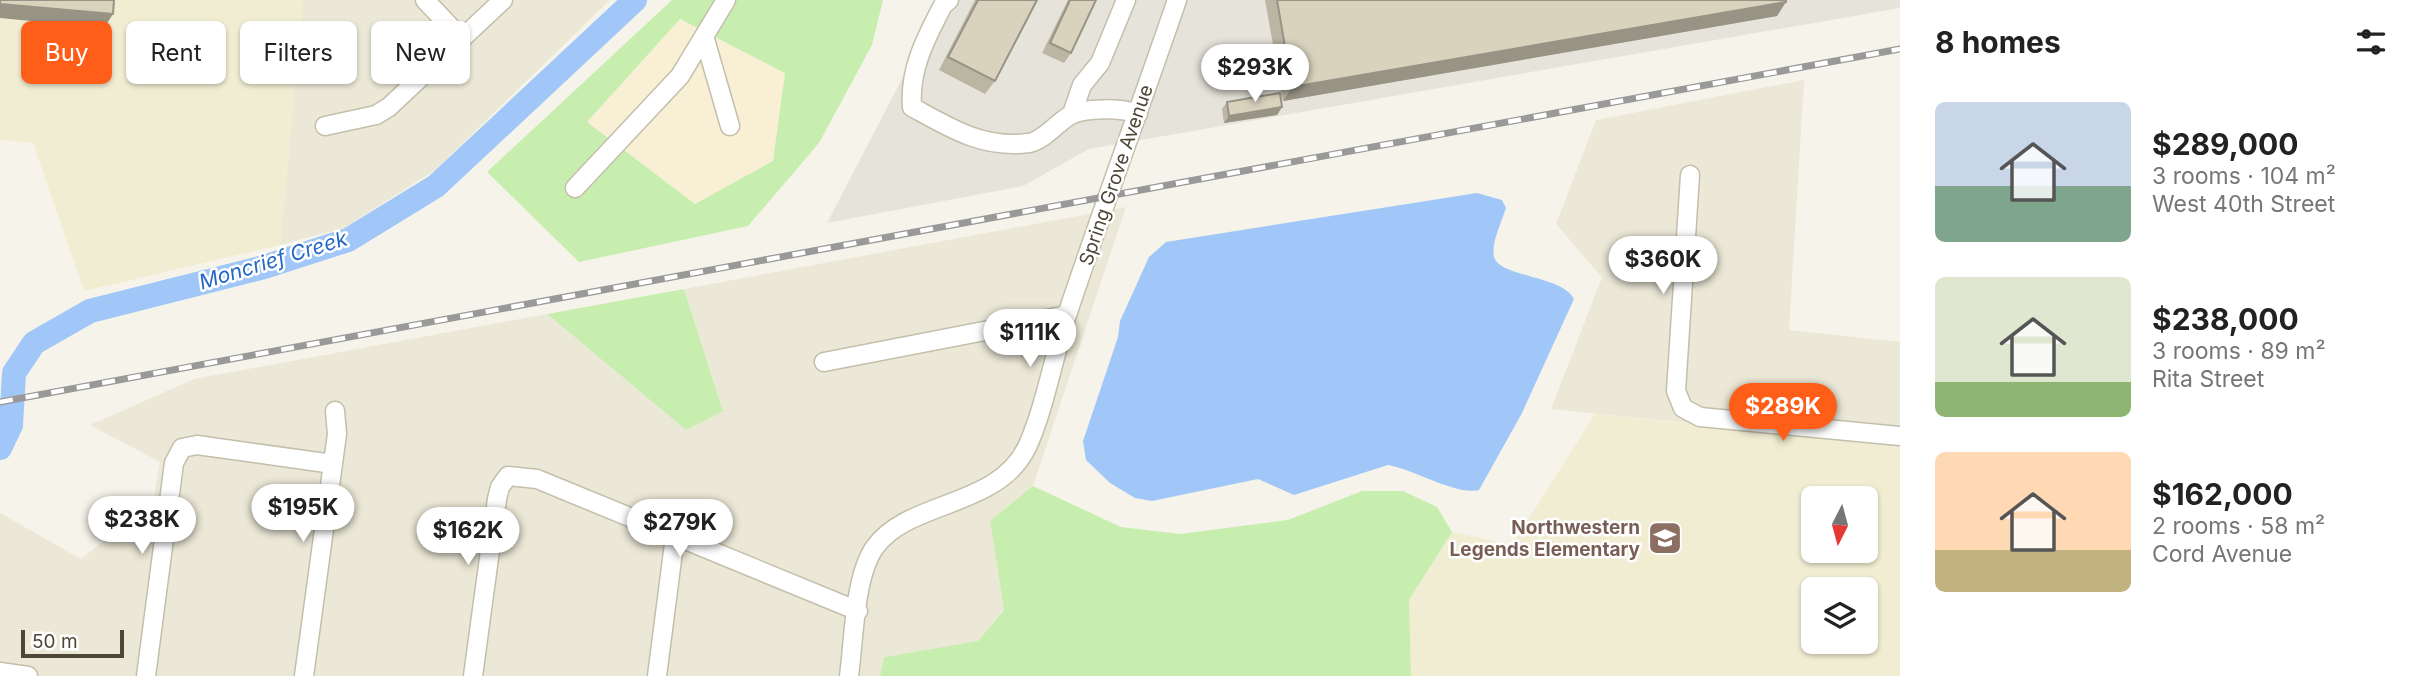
<!DOCTYPE html>
<meta charset="utf-8">
<style>
:root{--surface:#fff;--page:#f6f6f6;--text:#222;--muted:#767676;--accent:#ff5e18}
body{margin:0;font-family:Inter,sans-serif;background:var(--page);color:var(--text);height:100vh;display:flex;flex-direction:column;font-size:26px;white-space:nowrap}
*{box-sizing:border-box;margin:0}
p{font-size:23px;color:var(--muted)}
.icon{flex:none;width:38px;height:38px;fill:none;stroke:currentColor;stroke-width:2;stroke-linecap:round;stroke-linejoin:round}
.map{position:relative;flex:1;overflow:hidden}
.drawer{display:flex;flex-direction:column;background:var(--surface);width:525px}
.drawer>*{flex:none}
.banner{position:absolute;left:21px;top:21px;width:665px;height:63px;display:flex;gap:14px}
.needle{width:46px;rotate:186deg}
.controls{position:absolute;left:1801px;top:486px;display:grid;gap:14px}
.controls a{display:grid;place-items:center;width:77px;height:77px;border-radius:10px;background:var(--surface);box-shadow:0 2px 5px #0004;font-size:35px}
.scale{position:absolute;left:21px;bottom:18px;width:103px;box-sizing:border-box;padding-left:7px;border:4px solid #4c4737;border-top:0;font-size:19px;line-height:24px;white-space:nowrap;color:#4c4737;-webkit-text-stroke:5px #fff;paint-order:stroke}
.price{position:absolute;translate:-50% -60px;padding:0 16px;border-radius:24px;background:#fff;color:#222;font-size:23px;line-height:46px;filter:drop-shadow(0 2px 4px #0008)}
.price::after{content:'';position:absolute;left:50%;top:42px;width:21px;height:16px;margin-left:-10px;background:inherit;clip-path:polygon(0 0,100% 0,50% 100%)}
.price.active{background:var(--accent);color:#fff}
ul{padding:0;list-style:none}
li{display:flex;align-items:center;gap:21px;height:175px;padding:0 35px}
li span{display:grid;place-items:center;flex:none;width:196px;height:140px;border-radius:10px;color:#555}
li>.icon{margin-inline-start:auto}
span .icon{width:84px;height:84px;fill:#fffc;stroke-width:1}
li b{font-size:30px}
h2{display:flex;justify-content:space-between;align-items:center;height:84px;padding:0 35px;font-size:30px}
.chip{padding:0 24px;border-radius:10px;background:var(--surface);box-shadow:0 2px 5px #0004;font-size:24px;line-height:63px}
.chip.active{background:var(--accent);color:#fff}
main{display:flex;flex:1;min-height:0}
.map>svg:first-child{display:block}
</style>
<main>
<div class="map">
<svg width="1900" height="676" viewBox="0 0 1900 676">
<rect width="100%" height="100%" fill="#f6f4ea"/>
<path fill="#ebe8d7" d="M303 0H610L435 170 344 228 280 245Z
M1804 80 1789 330 1900 342V445L1551 409 1602 277 1556 224 1596 120Z
M1126 207 1033 486 990 521 1004 609 978 641 884 657 880 676H0V513L81 559 111 535 147 538 160 462 90 425 194 379 547 314 686 430 723 410 684 289Z"/>
<path fill="#f9efd4" d="M680 19 785 73 773 161 695 204 587 122Z"/>
<path fill="#e6e3db" d="M943 0H1900V8L1089 149 1023 186 827 223Z"/>
<path fill="#f1edd3" fill-rule="evenodd" d="M0 0H303L280 245 84 291 33 143 0 140Z
M1595 414 1900 445V676H1411L1409 600 1452 532 1512 545ZM1813 499H1866V551H1813ZM1813 590H1866V642H1813Z"/>
<path fill="#c8eeaf" fill-rule="evenodd" d="M672 0H883L872 45 819 143 748 226 579 262 487 172ZM680 19 785 73 773 161 695 204 587 122Z
M684 289 723 411 686 430 547 314Z
M1033 486 1121 527 1180 534 1288 520 1362 491H1403L1437 507 1452 532 1409 600 1411 676H880L884 657 978 641 1004 610 990 521Z"/>
<path fill="#a1c7f8" d="M1477 193 1502 200 1506 208C1502 221 1491 243 1494 256 1497 277 1562 275 1574 299L1522 413 1479 490C1457 496 1413 469 1388 465L1294 495 1258 479 1152 501 1135 498 1110 483 1086 460 1083 441 1118 337 1120 321 1149 257 1166 242Z"/>
<g fill="none" stroke-linecap="round" stroke-linejoin="round">
<path stroke="#a1c7f8" stroke-width="24" d="M0 448 11 425 14 373 34 343 90 311 264 267 348 240 436 186 635 0"/>
<g stroke="#c3bfab" stroke-width="21">
<path id="minor" d="M425 0 462 39
M949 0 943 5C926 38 909 69 912 107 950 128 983 149 1029 143 1043 141 1057 123 1069 116 1084 107 1123 108 1138 114
M704 36 730 126
M1072 114 1082 85 1100 63 1126 0
M325 126 376 115 389 107 503 0
M1690 175 1676 391 1683 408 1700 417 1900 436
M575 188 680 76 726 0
M824 362 1067 315
M0 672 28 676
M146 676 174 463 182 448 197 445 333 464
M304 676 337 434 335 411
M473 676 497 499 500 487 508 476 537 479 858 611
M657 676 675 536
M849 676C854 641 854 576 875 547 909 500 998 508 1027 447 1044 411 1054 355 1067 315 1102 210 1141 105 1177 0"/>
</g>
<use href="#minor" stroke="#fff" stroke-width="18"/>
<g stroke="#999" stroke-width="7">
<path id="rail" d="M0 402 1900 49"/>
</g>
<use href="#rail" stroke="#fff" stroke-width="4.5" stroke-dasharray="13" stroke-linecap="butt"/>
</g>
<path fill="#bbb5a3" d="M975 0H1037L995 81 985 94 939 70Z
M1068 0H1096L1071 53 1064 63 1042 53Z
M1265 0H1786L1777 16 1283 101Z
M1227 102 1282 107 1277 115 1224 123 1222 109Z"/>
<path fill="#989485" d="M1786 2 1777 16 1283 101 1292 87Z
M0 4 113 14 104 28 0 18Z
M1282 107 1277 115 1224 123 1229 116Z"/>
<path fill="#d9d3be" stroke="#989485" stroke-width="2" d="M0 0H114L113 14 0 4Z
M978 0H1037L995 81 948 57Z
M1070 0H1096L1071 53 1050 43Z
M1277 0H1786V2L1292 87Z
M1280 93 1282 107 1229 116 1227 102Z"/>
<defs>
<g id="school-square" transform="scale(1.75)"><rect x="-9" y="-9" width="18" height="18" rx="4" fill="#8d6e63" stroke="#fff"/><path d="M0-5L7-2L0 1L-7-2ZM-4 1L0 2.5L4 1V4Q0 6-4 4Z" fill="#fff"/></g>
</defs>
<g fill-rule="evenodd">
<use href="#school-square" x="1665" y="538"/>
</g>
<g text-anchor="middle" dominant-baseline="central" stroke-width="5" stroke-linejoin="round" paint-order="stroke">
<g font-size="19" fill="#4c4737" stroke="#fff">
<text transform="translate(1116 175) rotate(-71)">Spring Grove Avenue</text>
</g>
<g font-size="19" font-weight="bold" fill="#785e54" stroke="#fff" text-anchor="end">
<text x="1640" y="527">Northwestern<tspan x="1640" dy="22">Legends Elementary</tspan></text>
</g>
<g font-size="21" font-style="italic" fill="#2368c4" stroke="#fff">
<text transform="translate(273 260) rotate(-17)">Moncrief Creek</text>
</g>
</g>
</svg>
<div class="controls">
<a><svg class="needle" viewBox="-14 -14 28 28"><path d="M0-13l5 13h-10z" fill="#e53935"/><path d="M0 13l5-13h-10z" fill="#767676"/></svg></a>
<a><svg class="icon" aria-label="layers" viewBox="0 0 24 24"><path d="M12 4l9 5-9 5-9-5zM3 14l9 5 9-5"/></svg></a>
</div>
<div class="scale">50 m</div>
<b class="price" style="left:1255px;top:104px">$293K</b>
<b class="price" style="left:1663px;top:296px">$360K</b>
<b class="price" style="left:1030px;top:369px">$111K</b>
<b class="price active" style="left:1783px;top:443px">$289K</b>
<b class="price" style="left:303px;top:544px">$195K</b>
<b class="price" style="left:142px;top:556px">$238K</b>
<b class="price" style="left:680px;top:559px">$279K</b>
<b class="price" style="left:468px;top:567px">$162K</b>
<div class="banner">
<a class="chip active">Buy</a>
<a class="chip">Rent</a>
<a class="chip">Filters</a>
<a class="chip">New</a>
</div>
</div>
<section class="drawer">
<h2>8 homes<svg class="icon" aria-label="filters" viewBox="0 0 24 24"><path d="M4 7h16M4 17h16"/><circle cx="9" cy="7" r="2"/><circle cx="15" cy="17" r="2"/></svg></h2>
<ul>
<li><span style="background:linear-gradient(#c9d6e8 60%,#7fa58c 0)"><svg class="icon" aria-label="home" viewBox="0 0 24 24"><path d="M3 11l9-7 9 7M6 9v11h12V9"/></svg></span><div><b>$289,000</b><p>3 rooms · 104 m²</p><p>West 40th Street</p></div></li>
<li><span style="background:linear-gradient(#dfe7d0 75%,#8fb573 0)"><svg class="icon" aria-label="home" viewBox="0 0 24 24"><path d="M3 11l9-7 9 7M6 9v11h12V9"/></svg></span><div><b>$238,000</b><p>3 rooms · 89 m²</p><p>Rita Street</p></div></li>
<li><span style="background:linear-gradient(#ffd9b3 70%,#c2b280 0)"><svg class="icon" aria-label="home" viewBox="0 0 24 24"><path d="M3 11l9-7 9 7M6 9v11h12V9"/></svg></span><div><b>$162,000</b><p>2 rooms · 58 m²</p><p>Cord Avenue</p></div></li>
</ul>
</section>
</main>
